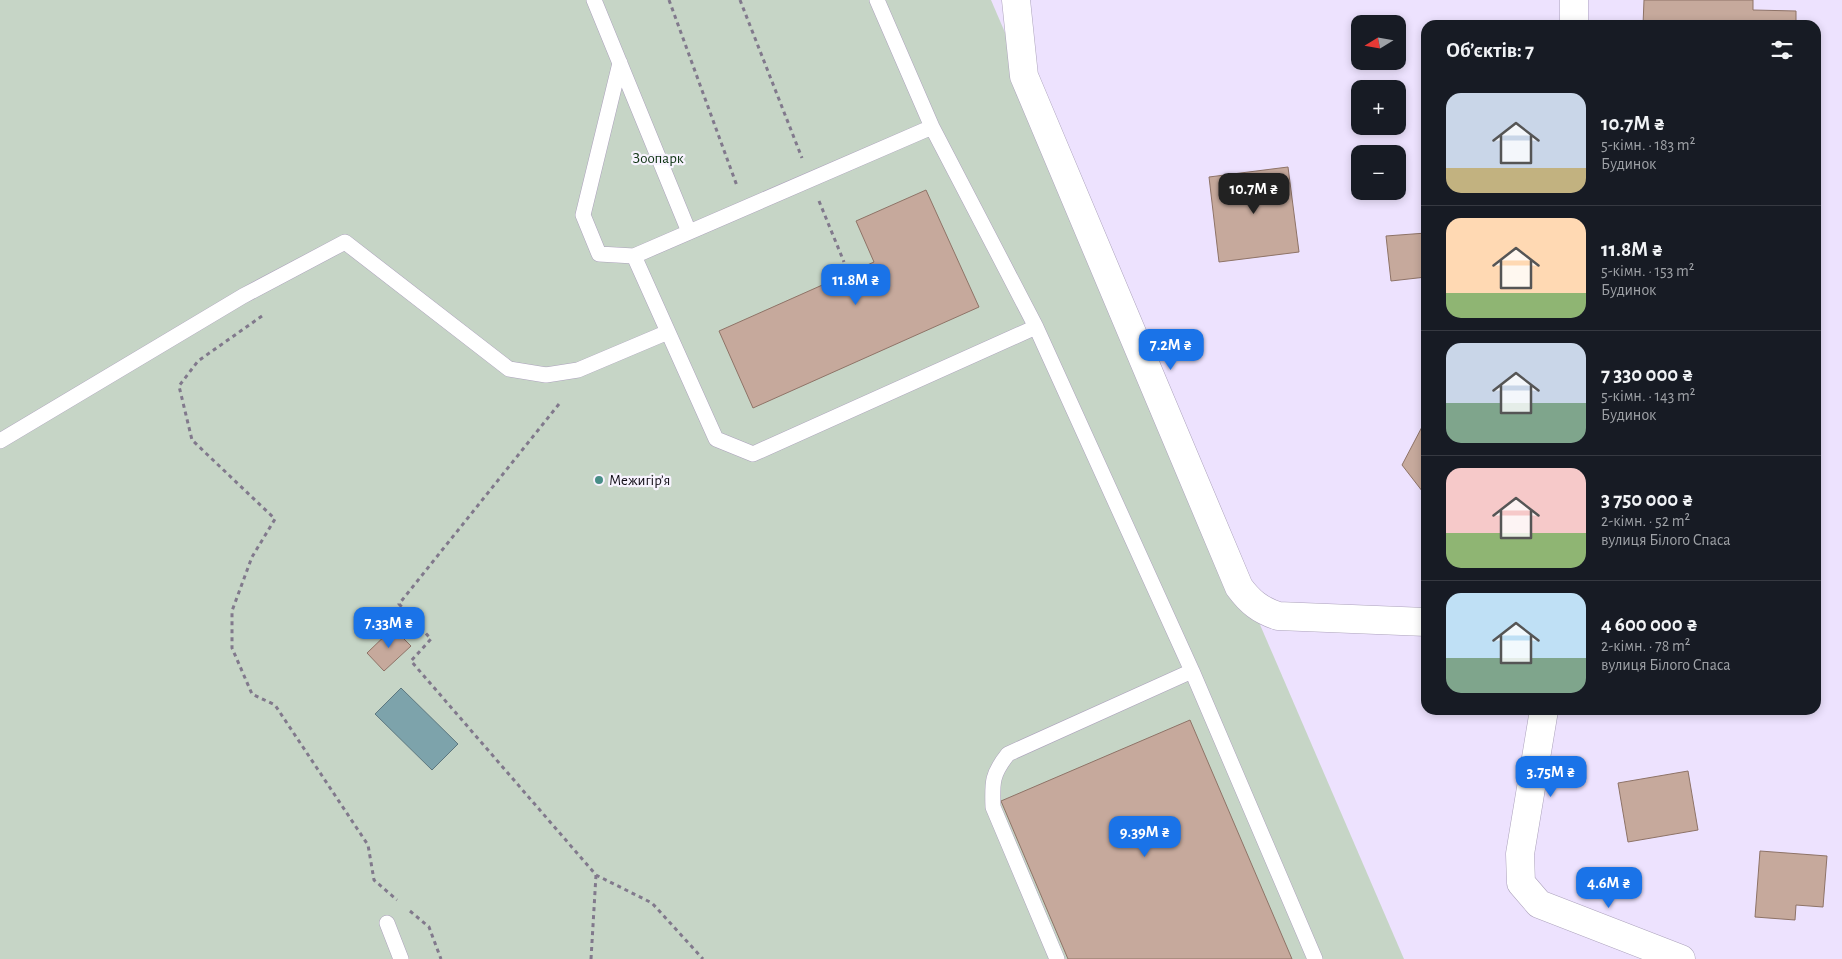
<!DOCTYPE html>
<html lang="uk">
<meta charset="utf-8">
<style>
:root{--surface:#171b24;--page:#20242c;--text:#f1f3f6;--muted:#9ea1a6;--line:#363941;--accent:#1a73e8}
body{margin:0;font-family:"Alegreya Sans",sans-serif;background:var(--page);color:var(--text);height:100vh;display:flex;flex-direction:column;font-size:19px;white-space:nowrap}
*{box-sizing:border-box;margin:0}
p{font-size:16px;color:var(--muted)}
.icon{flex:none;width:28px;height:28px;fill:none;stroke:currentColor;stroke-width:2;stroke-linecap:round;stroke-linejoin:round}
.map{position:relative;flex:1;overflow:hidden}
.drawer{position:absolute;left:1421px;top:20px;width:400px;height:695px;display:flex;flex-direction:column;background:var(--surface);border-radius:15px;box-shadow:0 2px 8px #0003}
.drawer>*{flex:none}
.needle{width:32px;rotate:259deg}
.tools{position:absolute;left:1351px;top:15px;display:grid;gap:10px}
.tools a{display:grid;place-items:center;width:55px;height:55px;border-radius:10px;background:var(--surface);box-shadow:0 2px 8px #0003;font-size:25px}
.price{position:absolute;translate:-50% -42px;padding:0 11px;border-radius:10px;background:var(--accent);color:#fff;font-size:16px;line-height:32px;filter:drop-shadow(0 1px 2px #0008)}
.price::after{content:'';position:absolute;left:50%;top:30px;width:15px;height:11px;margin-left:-8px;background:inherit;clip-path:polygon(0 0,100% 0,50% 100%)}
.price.active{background:#222;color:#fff}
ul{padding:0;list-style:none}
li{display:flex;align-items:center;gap:15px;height:125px;padding:0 25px}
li+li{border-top:1px solid var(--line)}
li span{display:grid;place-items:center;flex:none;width:140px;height:100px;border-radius:15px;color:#555}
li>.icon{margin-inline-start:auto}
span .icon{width:60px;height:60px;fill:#fffc;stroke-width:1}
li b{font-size:21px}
h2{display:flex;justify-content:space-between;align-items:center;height:60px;padding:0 25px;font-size:21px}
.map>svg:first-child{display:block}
</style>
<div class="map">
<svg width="1842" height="959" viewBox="0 0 1842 959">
<rect width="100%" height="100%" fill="#ede2fe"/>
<path fill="#c6d5c6" d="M0 0H991L1404 959H0Z"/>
<path fill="#7da3ab" stroke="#5d777f" d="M401 688 458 744 432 770 375 714Z"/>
<path fill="#c6a99c" stroke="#8e7367" d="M1644 0H1753V10L1796 11V25H1643Z
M1288 167 1299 252 1219 262 1209 177Z
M926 190 979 307 753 408 719 331 874 262 856 221Z
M1426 233V277L1391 281 1386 236Z
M1423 425H1426V496L1402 465Z
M393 628 411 646 384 671 367 653Z
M1190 720 1292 959H1068L1001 801Z
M1688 771 1698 830 1628 842 1618 783Z
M1760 851 1827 856 1823 907 1796 905 1795 920 1755 917Z"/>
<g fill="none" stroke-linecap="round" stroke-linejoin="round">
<g stroke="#aca2bc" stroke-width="16">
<path id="lane" d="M594 0 689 232
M877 0 932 127 1036 327 1192 671 1315 959
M620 63 583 215 599 254 634 256
M932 127 634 256 716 439 753 454 1036 327
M0 441 243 296 345 242 509 369 546 375 578 370 668 332
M387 923 401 959
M1057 959 993 807C992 782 992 774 1008 754L1192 671"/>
</g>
<g stroke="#aca2bc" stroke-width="29">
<path id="street" d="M1016 0 1024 76 1239 587C1250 602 1260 610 1278 616L1426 622
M1574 0V25
M1544 710 1520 854 1521 883 1539 904 1681 959"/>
</g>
<path stroke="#81798c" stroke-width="3" stroke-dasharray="4 4" stroke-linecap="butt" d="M669 0 737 186
M740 0 802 158
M819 201 844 262
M262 316 198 361 179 386 192 440 275 519 252 557 232 611V648L252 694 275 705 368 845 374 880 397 900
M559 404 399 604 431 639 411 661 596 875 652 903 703 959
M410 911 429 927 441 959
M591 959 596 875"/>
<use href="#lane" stroke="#fff" stroke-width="15"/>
<use href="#street" stroke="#fff" stroke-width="28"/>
</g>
<circle fill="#488e87" stroke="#f7f3fe" stroke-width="2" cx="599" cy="480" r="5"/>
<g text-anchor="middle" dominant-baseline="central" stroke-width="4.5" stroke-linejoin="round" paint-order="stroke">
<g font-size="15" fill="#0d3311" stroke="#f7f3fe">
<text x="658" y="158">Зоопарк</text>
</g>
<g font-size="15" fill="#130f18" stroke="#f7f3fe" text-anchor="start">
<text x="609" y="480">Межигір’я</text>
</g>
</g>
</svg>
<div class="tools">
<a><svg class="needle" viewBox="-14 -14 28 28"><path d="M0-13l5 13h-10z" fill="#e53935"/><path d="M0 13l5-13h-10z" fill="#9ea1a6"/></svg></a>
<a>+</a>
<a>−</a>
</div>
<b class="price active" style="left:1254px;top:215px">10.7M ₴</b>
<b class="price" style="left:856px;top:306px">11.8M ₴</b>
<b class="price" style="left:1171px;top:371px">7.2M ₴</b>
<b class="price" style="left:389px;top:649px">7.33M ₴</b>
<b class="price" style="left:1551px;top:798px">3.75M ₴</b>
<b class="price" style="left:1145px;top:858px">9.39M ₴</b>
<b class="price" style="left:1609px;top:909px">4.6M ₴</b>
<section class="drawer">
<h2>Об’єктів: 7<svg class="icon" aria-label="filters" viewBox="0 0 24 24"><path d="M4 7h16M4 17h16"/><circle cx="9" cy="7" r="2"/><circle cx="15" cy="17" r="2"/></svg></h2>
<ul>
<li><span style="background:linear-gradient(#c9d6e8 75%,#c2b280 0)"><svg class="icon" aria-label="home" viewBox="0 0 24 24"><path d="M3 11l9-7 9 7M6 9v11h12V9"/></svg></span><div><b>10.7M ₴</b><p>5-кімн. · 183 m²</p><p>Будинок</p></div></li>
<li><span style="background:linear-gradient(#ffd9b3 75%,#8fb573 0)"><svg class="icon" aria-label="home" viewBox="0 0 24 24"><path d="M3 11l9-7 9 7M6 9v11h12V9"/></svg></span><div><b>11.8M ₴</b><p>5-кімн. · 153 m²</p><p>Будинок</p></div></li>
<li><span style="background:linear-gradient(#c9d6e8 60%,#7fa58c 0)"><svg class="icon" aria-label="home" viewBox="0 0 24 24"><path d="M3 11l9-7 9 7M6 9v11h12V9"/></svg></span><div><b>7 330 000 ₴</b><p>5-кімн. · 143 m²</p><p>Будинок</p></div></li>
<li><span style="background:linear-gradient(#f6c9c9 65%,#8fb573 0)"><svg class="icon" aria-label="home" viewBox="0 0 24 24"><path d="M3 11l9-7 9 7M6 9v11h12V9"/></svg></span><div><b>3 750 000 ₴</b><p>2-кімн. · 52 m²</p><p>вулиця Білого Спаса</p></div></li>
<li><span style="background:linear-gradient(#bfe0f5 65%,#7fa58c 0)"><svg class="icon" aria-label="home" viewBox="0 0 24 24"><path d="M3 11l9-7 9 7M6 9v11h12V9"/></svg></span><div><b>4 600 000 ₴</b><p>2-кімн. · 78 m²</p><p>вулиця Білого Спаса</p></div></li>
</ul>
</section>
</div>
